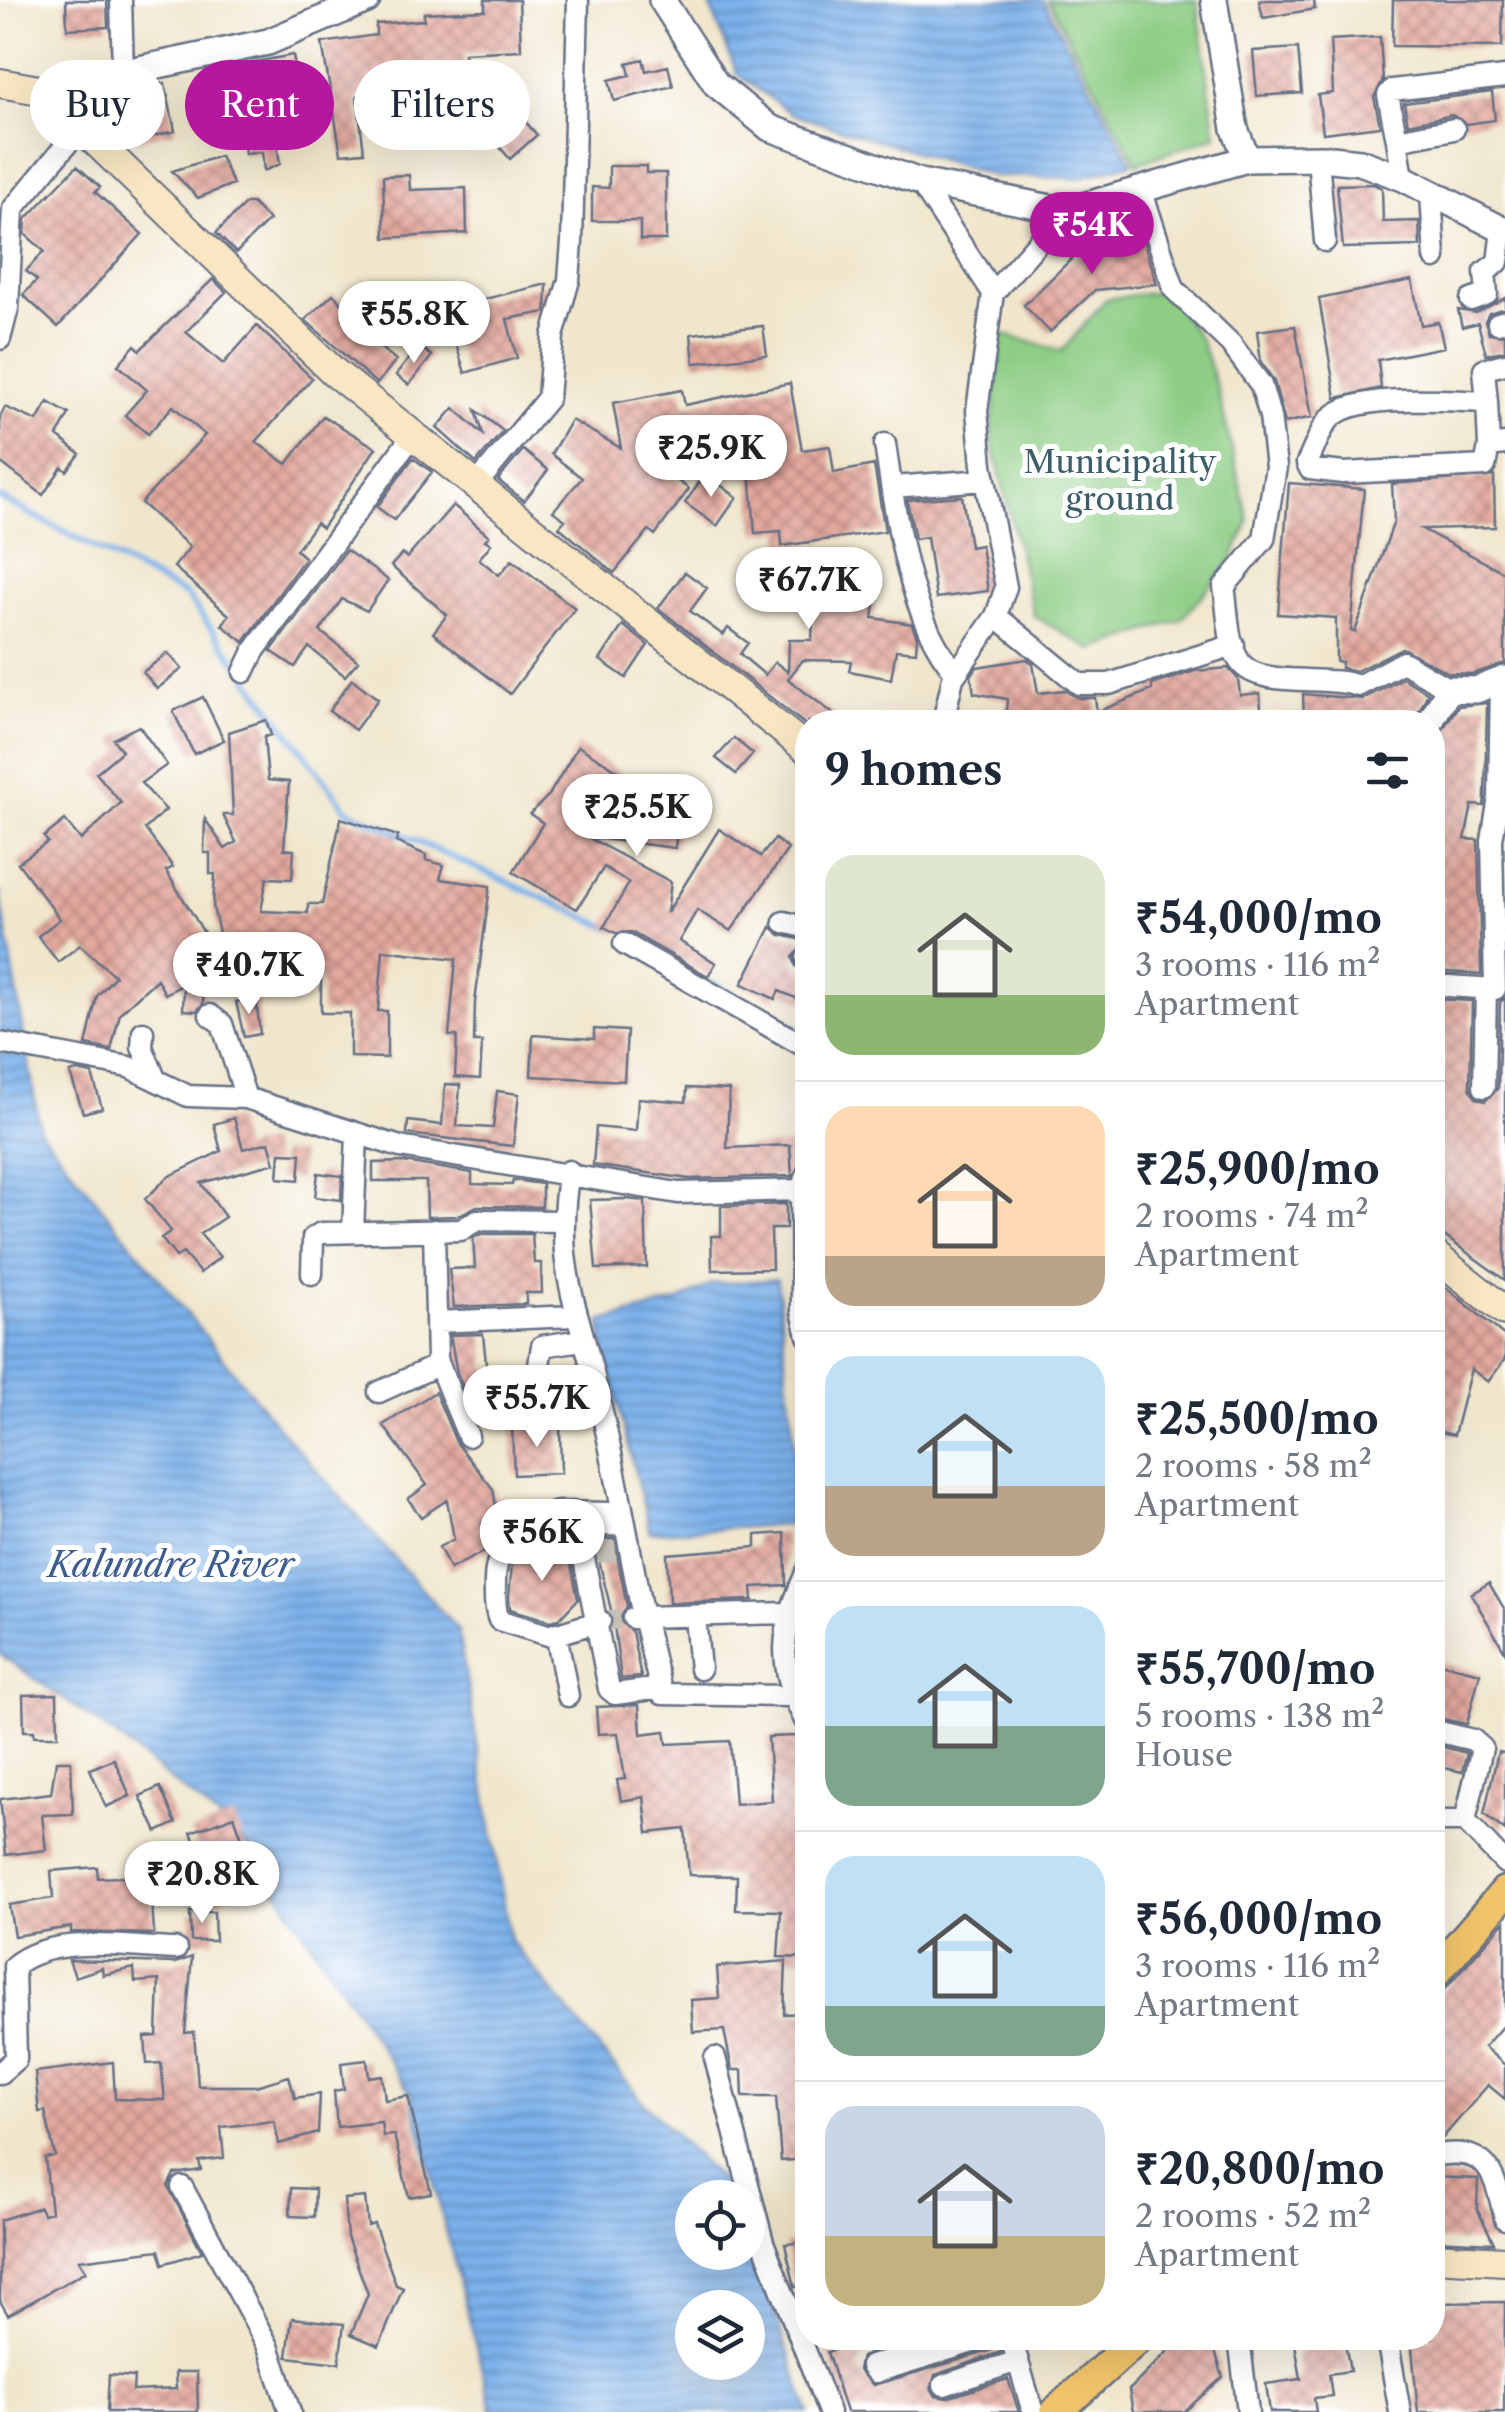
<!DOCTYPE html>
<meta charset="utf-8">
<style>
:root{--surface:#fff;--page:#f6f6f7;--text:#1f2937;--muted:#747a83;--line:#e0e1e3;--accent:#b5179e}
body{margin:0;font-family:"Libre Caslon Text",serif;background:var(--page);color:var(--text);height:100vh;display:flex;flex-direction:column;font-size:38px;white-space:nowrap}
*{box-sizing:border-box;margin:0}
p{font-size:32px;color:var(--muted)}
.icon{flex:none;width:55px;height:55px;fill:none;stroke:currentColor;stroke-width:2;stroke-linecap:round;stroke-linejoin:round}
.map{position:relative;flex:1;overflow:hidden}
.drawer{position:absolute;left:795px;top:710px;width:650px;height:1640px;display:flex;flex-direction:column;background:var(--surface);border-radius:40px;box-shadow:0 10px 40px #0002}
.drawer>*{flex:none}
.banner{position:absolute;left:30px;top:60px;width:615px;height:90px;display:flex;gap:20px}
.tools{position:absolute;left:675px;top:2180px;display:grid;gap:20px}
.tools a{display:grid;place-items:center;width:90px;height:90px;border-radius:50%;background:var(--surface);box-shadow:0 10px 40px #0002;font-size:50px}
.price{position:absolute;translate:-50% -85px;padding:0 22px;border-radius:35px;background:#fff;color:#222;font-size:32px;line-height:65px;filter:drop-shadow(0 2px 5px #0008)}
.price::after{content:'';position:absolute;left:50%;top:60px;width:30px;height:22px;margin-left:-15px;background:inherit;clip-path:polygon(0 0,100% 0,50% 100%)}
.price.active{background:var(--accent);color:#fff}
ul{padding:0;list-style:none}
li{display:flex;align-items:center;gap:30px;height:250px;padding:0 30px}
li+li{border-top:2px solid var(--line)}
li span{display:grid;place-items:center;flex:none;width:280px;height:200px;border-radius:30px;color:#555}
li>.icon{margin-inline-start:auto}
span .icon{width:120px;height:120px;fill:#fffc;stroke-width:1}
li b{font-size:42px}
h2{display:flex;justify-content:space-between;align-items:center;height:120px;padding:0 30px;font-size:42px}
.chip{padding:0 35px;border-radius:45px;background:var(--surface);box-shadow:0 10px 40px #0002;font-size:35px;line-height:90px}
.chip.active{background:var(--accent);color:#fff}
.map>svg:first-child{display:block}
</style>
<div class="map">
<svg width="1505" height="2412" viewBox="0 0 1505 2412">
<defs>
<pattern id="water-rules" width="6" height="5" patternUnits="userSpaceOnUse" patternTransform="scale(2.5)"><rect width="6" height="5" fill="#7cb1ea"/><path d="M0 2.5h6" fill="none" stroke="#6590c1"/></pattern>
<pattern id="building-cross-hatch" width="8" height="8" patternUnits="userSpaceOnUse" patternTransform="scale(2.5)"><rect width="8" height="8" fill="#e4a99e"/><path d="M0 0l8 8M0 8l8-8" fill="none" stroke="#b88a84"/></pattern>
</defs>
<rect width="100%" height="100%" fill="#fff"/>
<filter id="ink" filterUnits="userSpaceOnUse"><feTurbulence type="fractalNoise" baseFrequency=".01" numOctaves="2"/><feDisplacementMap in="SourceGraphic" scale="20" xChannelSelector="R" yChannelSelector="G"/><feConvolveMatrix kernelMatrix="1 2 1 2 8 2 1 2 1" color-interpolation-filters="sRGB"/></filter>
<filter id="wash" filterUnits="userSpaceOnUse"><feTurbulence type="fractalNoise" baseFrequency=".0048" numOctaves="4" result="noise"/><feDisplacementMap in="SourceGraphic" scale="40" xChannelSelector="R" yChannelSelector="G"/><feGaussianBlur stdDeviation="2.25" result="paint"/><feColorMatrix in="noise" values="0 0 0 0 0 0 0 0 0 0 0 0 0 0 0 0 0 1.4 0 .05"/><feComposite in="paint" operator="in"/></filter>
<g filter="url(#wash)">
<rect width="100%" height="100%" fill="#f0e6cc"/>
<path fill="#8dcd84" stroke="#547e71" stroke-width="2.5" d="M1048 0H1197L1216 136 1137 164Z
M1166 291 1201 341 1218 391 1249 522 1231 561 1182 619 1092 650 1034 616 991 436 1002 334 1062 351 1106 299Z"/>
<path fill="url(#water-rules)" stroke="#4c70a4" stroke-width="2.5" fill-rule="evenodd" d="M708 0H1043L1132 163 1079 178 993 176 792 114 737 74Z
M0 891 40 1130 279 1428 458 1630 510 1940 644 2103 733 2193 735 2197 692 2198V2252H748V2235L809 2412H493L411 2094 242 1838 115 1735 0 1654ZM692 2308H748V2362H692Z
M777 1279 795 1451 789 1525 650 1532 602 1340V1321L677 1302 712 1284Z"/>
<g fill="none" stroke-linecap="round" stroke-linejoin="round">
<path stroke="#7cb1ea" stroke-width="6" d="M0 498 186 595 240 667
M247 677 347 810 612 929
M712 982 808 1034
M1432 1528 1438 1529"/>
</g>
<g id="blocks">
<path fill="url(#building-cross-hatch)" d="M66 0H107L108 27 67 29Z
M485 0H519L521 50 464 53 466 90 357 96 364 152 341 154 322 43 376 35V24L424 20V13L485 10Z
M1259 0H1314L1315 9 1263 18Z
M1393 0H1503L1502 47 1392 46Z
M1380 37 1383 80 1374 97 1380 126 1323 133 1318 95 1333 93 1330 40Z
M1298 48 1302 93 1257 96 1253 51Z
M293 55 299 93 270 98 280 164 264 171 262 152 245 154 234 66Z
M643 59 646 71 668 66 673 86 614 101 609 80 630 75 627 63Z
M165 83 175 131 125 143 87 97Z
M494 86 537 135 510 159 467 109Z
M1492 92 1495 120 1466 124 1452 115 1408 124 1404 103Z
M220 156 233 184 198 198 172 171Z
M77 166 100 187 95 192 142 234 58 327 23 295 37 280 26 271 44 251 25 234 26 219Z
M609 166H646V173H666V240H640V221H592V187L609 188Z
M409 175 410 190 466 188 467 233 385 238 383 176Z
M1373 184 1382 188 1383 222 1419 221 1420 246 1343 248 1337 185Z
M246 203H252L269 220 236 253 216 233Z
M1142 236 1157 284 1095 290 1050 332 1024 305 1090 241Z
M213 279 226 292 186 332 223 364 257 326 312 378 256 442 287 464 323 416 376 448 322 528 316 523 296 550 305 558 244 642 222 625 229 615 174 567 190 547 141 503 205 435 173 406 148 434 125 415 147 390 118 365 135 345 140 350Z
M1412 280 1421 325 1438 322 1444 347 1378 360 1381 388 1336 398 1319 299Z
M547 284 546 312 507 319 517 358 465 373 452 331 444 341 435 311Z
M333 294 358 321 362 317 380 334 373 342 396 360 377 384 305 320Z
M1505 298V308L1489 313 1485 321 1489 333 1505 335V351L1486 354 1478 323 1462 327 1458 310 1476 313Z
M763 326 767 355 694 363 691 334Z
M1295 326 1312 417 1285 423 1274 381 1261 362 1257 331Z
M419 346 432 356 409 385 396 375Z
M790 383 802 450 830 446 834 473 874 465 885 531 782 546 781 531 755 533 749 458 708 465 704 440 638 452 689 489 655 535 649 530 614 573 559 527 565 520 553 511 582 478 551 454 571 420 621 448 613 403 682 390 685 405Z
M48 402 69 414 57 436 80 454 67 471 62 467 43 495 0 462V417L5 407 37 421Z
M454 408 483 434 476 410 503 431 476 463 437 428Z
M523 450 548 470 524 501 498 480Z
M413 458 432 472 394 520 377 507Z
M705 474 737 497 717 526 685 503Z
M1494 476 1495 527 1422 529 1505 573V663L1473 674 1449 673 1402 648 1356 671 1341 668 1342 662 1336 661V618L1278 614 1289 483 1364 489 1351 631 1355 632 1394 521 1392 484Z
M962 496 970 547 981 545 988 591 936 598 927 537 915 539 907 500Z
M453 505 489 536 485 540 491 544 479 559 499 575 512 560 575 608 510 694 433 633 447 615 391 566 402 554 407 558Z
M346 550 388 580 367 611 342 599 320 631 358 661 345 676 309 647 295 667 271 651Z
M801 556 872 560 869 603 875 604 873 618 912 624 917 637 916 652 896 650 891 679 849 671 851 661 803 660 788 679 844 722H808V727L658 608 685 572 707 588 690 611 723 635 728 628 748 643 740 654 765 675 775 662 788 672 789 640H812L814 590 799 589Z
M623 625 648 645 626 678 600 660Z
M168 653 182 669 157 689 143 672Z
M1027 659 1033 664 1038 693 1064 690 1078 698H1095L1097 712 1152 690V685L1195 671 1228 668 1238 679 1240 695 1260 693 1261 709 1241 711 1242 722H1005L1007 699 974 693 971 676 977 667Z
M1403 678 1428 693 1414 722H1304L1303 694 1363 699Z
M352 679 378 699 355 730 329 711Z
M203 697 224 740 194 754 173 711Z
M1487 703 1485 796 1484 806 1472 805 1465 839 1478 840 1481 974 1432 971V926L1439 927 1443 897 1432 896V745L1458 706Z
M266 720 271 735 264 737 268 780 289 782 284 849 294 850 292 879 267 878 261 911 308 913V904H322L341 818 398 836 396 842 426 855V860L444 865 440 879 490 886 475 1002 474 1042H482L480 1079 455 1077 457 1036H449L456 959 383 950 378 1011H387V1058L350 1057V1013H321V978H254V944L221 942 213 907 215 874H210V853H204L205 819 225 849 236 842 223 815H233L229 732Z
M139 726 167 765 141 783 166 810 145 829 173 867 166 871 206 936 203 1004 197 1011 183 1010 184 984 165 994 157 979 120 1013 111 1050 86 1045 97 996 115 976 80 945 58 962 38 936 60 919 18 863 48 842 44 837 65 820 81 840 121 803 96 773 122 751 113 739Z
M734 738 753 754 736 774 716 758Z
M578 746 661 797 647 819 678 822 675 848 587 837 671 882 667 913 719 829 761 856 775 839 788 849 731 931 697 910 679 941 716 963 708 976 631 932 616 933 604 927 629 883 604 867 577 909 513 872 543 823 530 814 549 795Z
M771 927 781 935 808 941 793 957 796 966 808 972V1003L779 991 775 999 742 984Z
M256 997 260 1034 244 1037 236 1002Z
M1505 998V1280L1432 1227V1100H1436L1438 1074H1443V1040L1432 1039V999L1472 1001 1470 1088 1476 1098 1485 1101 1498 1088 1500 1002Z
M594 1029 627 1031 624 1081 531 1076 533 1035 594 1039Z
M77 1071 92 1074 102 1108 83 1113 70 1073Z
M445 1084 460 1085 457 1126 493 1128 497 1091 519 1094 513 1146 407 1134 408 1121 442 1125Z
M687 1088 729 1090 727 1148 790 1145 792 1176 689 1179 593 1165 596 1127 636 1131 638 1098 686 1102Z
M234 1118 243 1149 269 1142 275 1163 201 1183 225 1217 200 1234 220 1257 200 1273 183 1253 176 1257 161 1238 171 1231 145 1199 168 1177 221 1151 214 1124Z
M280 1153 301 1154 299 1180 278 1178Z
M404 1162 472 1173V1184L512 1185 513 1180 542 1184V1207L477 1206 457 1216 427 1217 426 1181H373V1163Z
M318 1173 342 1176 341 1200 315 1197Z
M627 1199 645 1201 647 1267 596 1269 590 1200Z
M786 1204V1229H771L772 1269 712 1270 711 1236H721V1206Z
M481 1234H532L534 1263H541L542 1293H526V1304L454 1307 449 1269 475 1268 473 1238Z
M1432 1276 1505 1336V1359L1488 1382 1471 1369 1454 1435 1432 1430Z
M483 1334 492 1420 477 1421 457 1373 450 1335Z
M435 1392 456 1442 493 1489 497 1512 482 1524 492 1544 489 1549 450 1569 439 1547 454 1539 447 1500 421 1517 408 1499 427 1485 383 1425Z
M560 1426 561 1473 514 1475 512 1428Z
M785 1533 786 1585 752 1587 753 1600 669 1603 667 1554 756 1547V1535Z
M614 1539 627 1606 620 1620 632 1632 641 1677 621 1679 613 1618 594 1540Z
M548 1542 571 1564 578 1599 559 1619 550 1621 510 1609 509 1596 512 1565 518 1555Z
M1489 1583 1505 1610V1652L1471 1594Z
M1432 1661 1480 1673 1467 1724 1432 1717Z
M57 1694 58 1736H34V1731H24L23 1695Z
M639 1705 641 1734 665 1731 667 1744 730 1741 735 1804 772 1801 768 1737 796 1736 800 1797H808V1958L778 1957 781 1911 736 1910 737 1876 689 1875 685 1829 648 1833 644 1797 621 1801 617 1780 625 1779 618 1733 598 1734 596 1707Z
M1432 1744 1467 1753 1462 1772 1432 1765Z
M1498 1752 1505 1753V1831L1484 1814Z
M114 1759 130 1796 106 1807 90 1769Z
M56 1761H71L73 1814 42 1815 46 1850 6 1855 0 1799 51 1793Z
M160 1787 176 1823 157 1832 140 1796Z
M234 1816 259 1884 216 1900 191 1832Z
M97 1867 98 1878 166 1875V1899L152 1900 154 1934 71 1932V1927L14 1936 9 1905 53 1898 51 1871Z
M190 1912H214L215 1941H191Z
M1505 1921V2023L1484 2047 1505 2065V2099L1488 2085 1440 2141 1432 2142V1994L1446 1988Z
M192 1957 185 2033 194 2032 198 2086H256L289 2076 295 2098 320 2094 318 2133 279 2144 274 2121 221 2127 224 2158 199 2161 201 2170 174 2174 168 2186 202 2252 163 2264 159 2250 79 2260 86 2271 8 2315 0 2301V2220L40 2207 43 2214 51 2212 45 2158 55 2156 45 2111 39 2112 35 2072 113 2062 115 2099 165 2100 161 2063 147 2064 145 2037 157 2036 159 1980 135 1982 134 1968 103 1975 102 1968 75 1977 69 1960 175 1963Z
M786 1961 784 2014 808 2013V2159L781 2161 776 2097H743L742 2070H732L724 2030 693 2032 691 2000 719 1998 717 1967Z
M367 2060 369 2077 382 2075 385 2100 408 2096 431 2193 409 2197 394 2135 383 2136 381 2122 337 2127 334 2091 344 2089 341 2063Z
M1432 2177 1478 2179 1477 2209 1494 2243 1432 2240Z
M291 2188 315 2189 314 2217 290 2216Z
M365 2197 368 2226 374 2224 396 2285 403 2288 379 2346 351 2334 368 2294 347 2237 344 2199Z
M808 2242V2286L795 2287 785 2244Z
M1505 2302 1504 2412H1418L1411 2338H1432V2303Z
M292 2318 344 2324 339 2363 287 2357Z
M870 2338H915L861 2357 858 2370 873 2385 990 2351 998 2343 1001 2352 935 2375 931 2388 936 2396 947 2398 1008 2379 1019 2412H846L827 2352Z
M1181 2338H1211L1223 2377 1184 2412H1133L1129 2390Z
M1294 2338H1344L1350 2371 1329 2374 1332 2396 1314 2398 1316 2412H1270L1266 2384 1301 2379Z
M175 2372H197L198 2412H107L109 2375 134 2377 133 2391 176 2389Z"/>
</g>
</g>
<g filter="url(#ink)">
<use href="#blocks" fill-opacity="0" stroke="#666f84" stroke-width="2.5"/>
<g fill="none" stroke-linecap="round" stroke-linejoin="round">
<path stroke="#c5c1b6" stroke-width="20" stroke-dasharray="20 10" stroke-linecap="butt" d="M596 1553 618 1551
M600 1621 631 1618"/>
<g stroke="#666f84" stroke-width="25">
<path id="minor" d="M121 0 123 73
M1397 140 1388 95 1392 90 1505 77
M1318 158 1325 241
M1403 178 1397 140 1454 129
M920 182 993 293
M1141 189 1174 289 1231 344 1261 385 1270 416 1276 467 1264 539 1224 587C1228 608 1227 644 1240 662 1259 689 1329 674 1358 686L1403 662 1449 689
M1431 194 1435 258
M1471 300 1487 294 1485 272 1498 262 1502 230
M1498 323 1505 321
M0 339 8 308 13 209 81 127
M1505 364 1484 369 1487 402C1451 401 1351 391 1328 421 1319 432 1314 450 1307 463L1310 469 1343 473 1485 466 1489 446 1505 444
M1487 402 1489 446
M885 444C895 514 909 621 956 673
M476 485 548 398 553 336 569 280 572 242 578 0
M893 487 985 480
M996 616 1079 684H1109L1234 645
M244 672 254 651 413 435
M943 722 953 678 996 616 1006 587 982 465 977 411 993 293 1066 211
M784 922 808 928
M624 944 808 1048
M807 958H808
M1432 985 1495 989
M1495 989 1492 840 1499 797 1501 683
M210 1015 222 1024 246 1098
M143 1032 142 1047 154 1076
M0 1043 129 1067 188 1096 246 1098 400 1147 678 1193 801 1190
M1484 1087 1486 989
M569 1171C553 1266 577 1302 597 1390 615 1465 628 1542 643 1617L787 1613
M808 1172 801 1190 802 1311 808 1336
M434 1230 437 1360 468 1436
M353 1232 357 1134
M312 1274 313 1238 321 1233 461 1230 477 1220 561 1221
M436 1322 574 1316
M539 1365 542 1346 582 1340
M379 1392 438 1365
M495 1527 559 1512 610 1513
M578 1527 609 1689 615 1694 660 1688
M808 1569C780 1629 775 1666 808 1726
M695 1617 700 1669
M633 1618 643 1617 662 1694 790 1696
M600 1621 551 1636 499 1620C494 1608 495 1594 495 1581 495 1515 579 1527 625 1525
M556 1633 568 1696
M1432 1730 1473 1740 1482 1748 1465 1821
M1432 1821H1465L1505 1863
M715 2058 763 2242 829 2412
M0 2073 16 2059 14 1966C53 1933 128 1948 176 1949
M1432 2156C1489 2145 1494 2172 1505 2219
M182 2187 268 2346 290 2412
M959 2338 871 2366 876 2372 986 2338
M1011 2338 1033 2412
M1239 2338 1248 2412
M1387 2338 1400 2412
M944 2385 1018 2361"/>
</g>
<g stroke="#666f84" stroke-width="30">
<path id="tertiary" d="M662 0 716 84 770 128 920 182 1066 211 1247 159 1322 158 1360 162 1403 178 1505 231
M1214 0 1235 129 1247 159
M39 90 268 42 367 0
M1430 722 1449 689 1476 690 1505 679"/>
</g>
<g stroke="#666f84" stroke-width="32">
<path id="secondary" d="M0 83 39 90 57 104 334 372 808 750
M1432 1253 1505 1311
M1432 2257 1505 2261"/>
</g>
<g stroke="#666f84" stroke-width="35">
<path id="primary" d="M1432 1976 1505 1892
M1056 2412 1138 2338"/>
</g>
<use href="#minor" stroke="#fff" stroke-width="20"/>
<use href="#tertiary" stroke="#fff" stroke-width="25"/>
<use href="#secondary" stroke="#f9e7c3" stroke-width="28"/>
<use href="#primary" stroke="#f1c36a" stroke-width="30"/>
</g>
</g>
<g text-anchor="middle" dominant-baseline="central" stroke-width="10" stroke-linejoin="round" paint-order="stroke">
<g font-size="32" fill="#3d5e69" stroke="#fff">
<text x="1120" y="461">Municipality<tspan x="1120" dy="37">ground</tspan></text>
</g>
<g font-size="35" font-style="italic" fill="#3d5c8f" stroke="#fff">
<text x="171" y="1564">Kalundre River</text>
</g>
</g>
</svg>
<div class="tools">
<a><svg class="icon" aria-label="locate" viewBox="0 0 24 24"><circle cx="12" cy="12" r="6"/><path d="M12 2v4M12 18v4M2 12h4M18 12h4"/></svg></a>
<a><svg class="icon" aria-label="layers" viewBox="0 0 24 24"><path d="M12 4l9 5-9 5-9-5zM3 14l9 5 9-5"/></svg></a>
</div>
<b class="price active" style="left:1092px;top:277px">₹54K</b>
<b class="price" style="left:414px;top:366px">₹55.8K</b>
<b class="price" style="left:711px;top:500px">₹25.9K</b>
<b class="price" style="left:809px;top:632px">₹67.7K</b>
<b class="price" style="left:637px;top:859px">₹25.5K</b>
<b class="price" style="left:249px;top:1017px">₹40.7K</b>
<b class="price" style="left:537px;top:1450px">₹55.7K</b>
<b class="price" style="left:542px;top:1584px">₹56K</b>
<b class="price" style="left:202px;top:1926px">₹20.8K</b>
<div class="banner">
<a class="chip">Buy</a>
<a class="chip active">Rent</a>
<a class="chip">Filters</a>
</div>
<section class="drawer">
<h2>9 homes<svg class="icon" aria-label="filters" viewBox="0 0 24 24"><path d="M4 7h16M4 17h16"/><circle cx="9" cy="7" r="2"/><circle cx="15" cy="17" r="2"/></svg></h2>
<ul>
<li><span style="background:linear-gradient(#dfe7d0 70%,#8fb573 0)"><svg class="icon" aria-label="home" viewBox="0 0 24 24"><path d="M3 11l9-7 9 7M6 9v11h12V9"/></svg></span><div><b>₹54,000/mo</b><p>3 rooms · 116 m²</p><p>Apartment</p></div></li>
<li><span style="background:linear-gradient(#ffd9b3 75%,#b9a48a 0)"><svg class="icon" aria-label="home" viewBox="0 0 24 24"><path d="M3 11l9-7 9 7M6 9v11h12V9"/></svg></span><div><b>₹25,900/mo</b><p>2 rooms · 74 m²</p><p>Apartment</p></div></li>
<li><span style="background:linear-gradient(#bfe0f5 65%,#b9a48a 0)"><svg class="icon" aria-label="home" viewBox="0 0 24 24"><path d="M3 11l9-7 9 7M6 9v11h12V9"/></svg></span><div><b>₹25,500/mo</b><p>2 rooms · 58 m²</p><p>Apartment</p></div></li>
<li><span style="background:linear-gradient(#bfe0f5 60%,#7fa58c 0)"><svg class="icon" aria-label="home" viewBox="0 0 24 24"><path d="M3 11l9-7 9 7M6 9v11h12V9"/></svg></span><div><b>₹55,700/mo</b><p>5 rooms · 138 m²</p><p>House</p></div></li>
<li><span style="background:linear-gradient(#bfe0f5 75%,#7fa58c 0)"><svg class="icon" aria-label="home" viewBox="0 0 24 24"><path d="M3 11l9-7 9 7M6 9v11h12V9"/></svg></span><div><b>₹56,000/mo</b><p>3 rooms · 116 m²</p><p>Apartment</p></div></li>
<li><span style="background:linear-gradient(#c9d6e8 65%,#c2b280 0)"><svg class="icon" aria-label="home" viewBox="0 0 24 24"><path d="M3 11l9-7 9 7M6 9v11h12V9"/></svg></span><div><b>₹20,800/mo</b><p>2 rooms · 52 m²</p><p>Apartment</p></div></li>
</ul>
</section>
</div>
